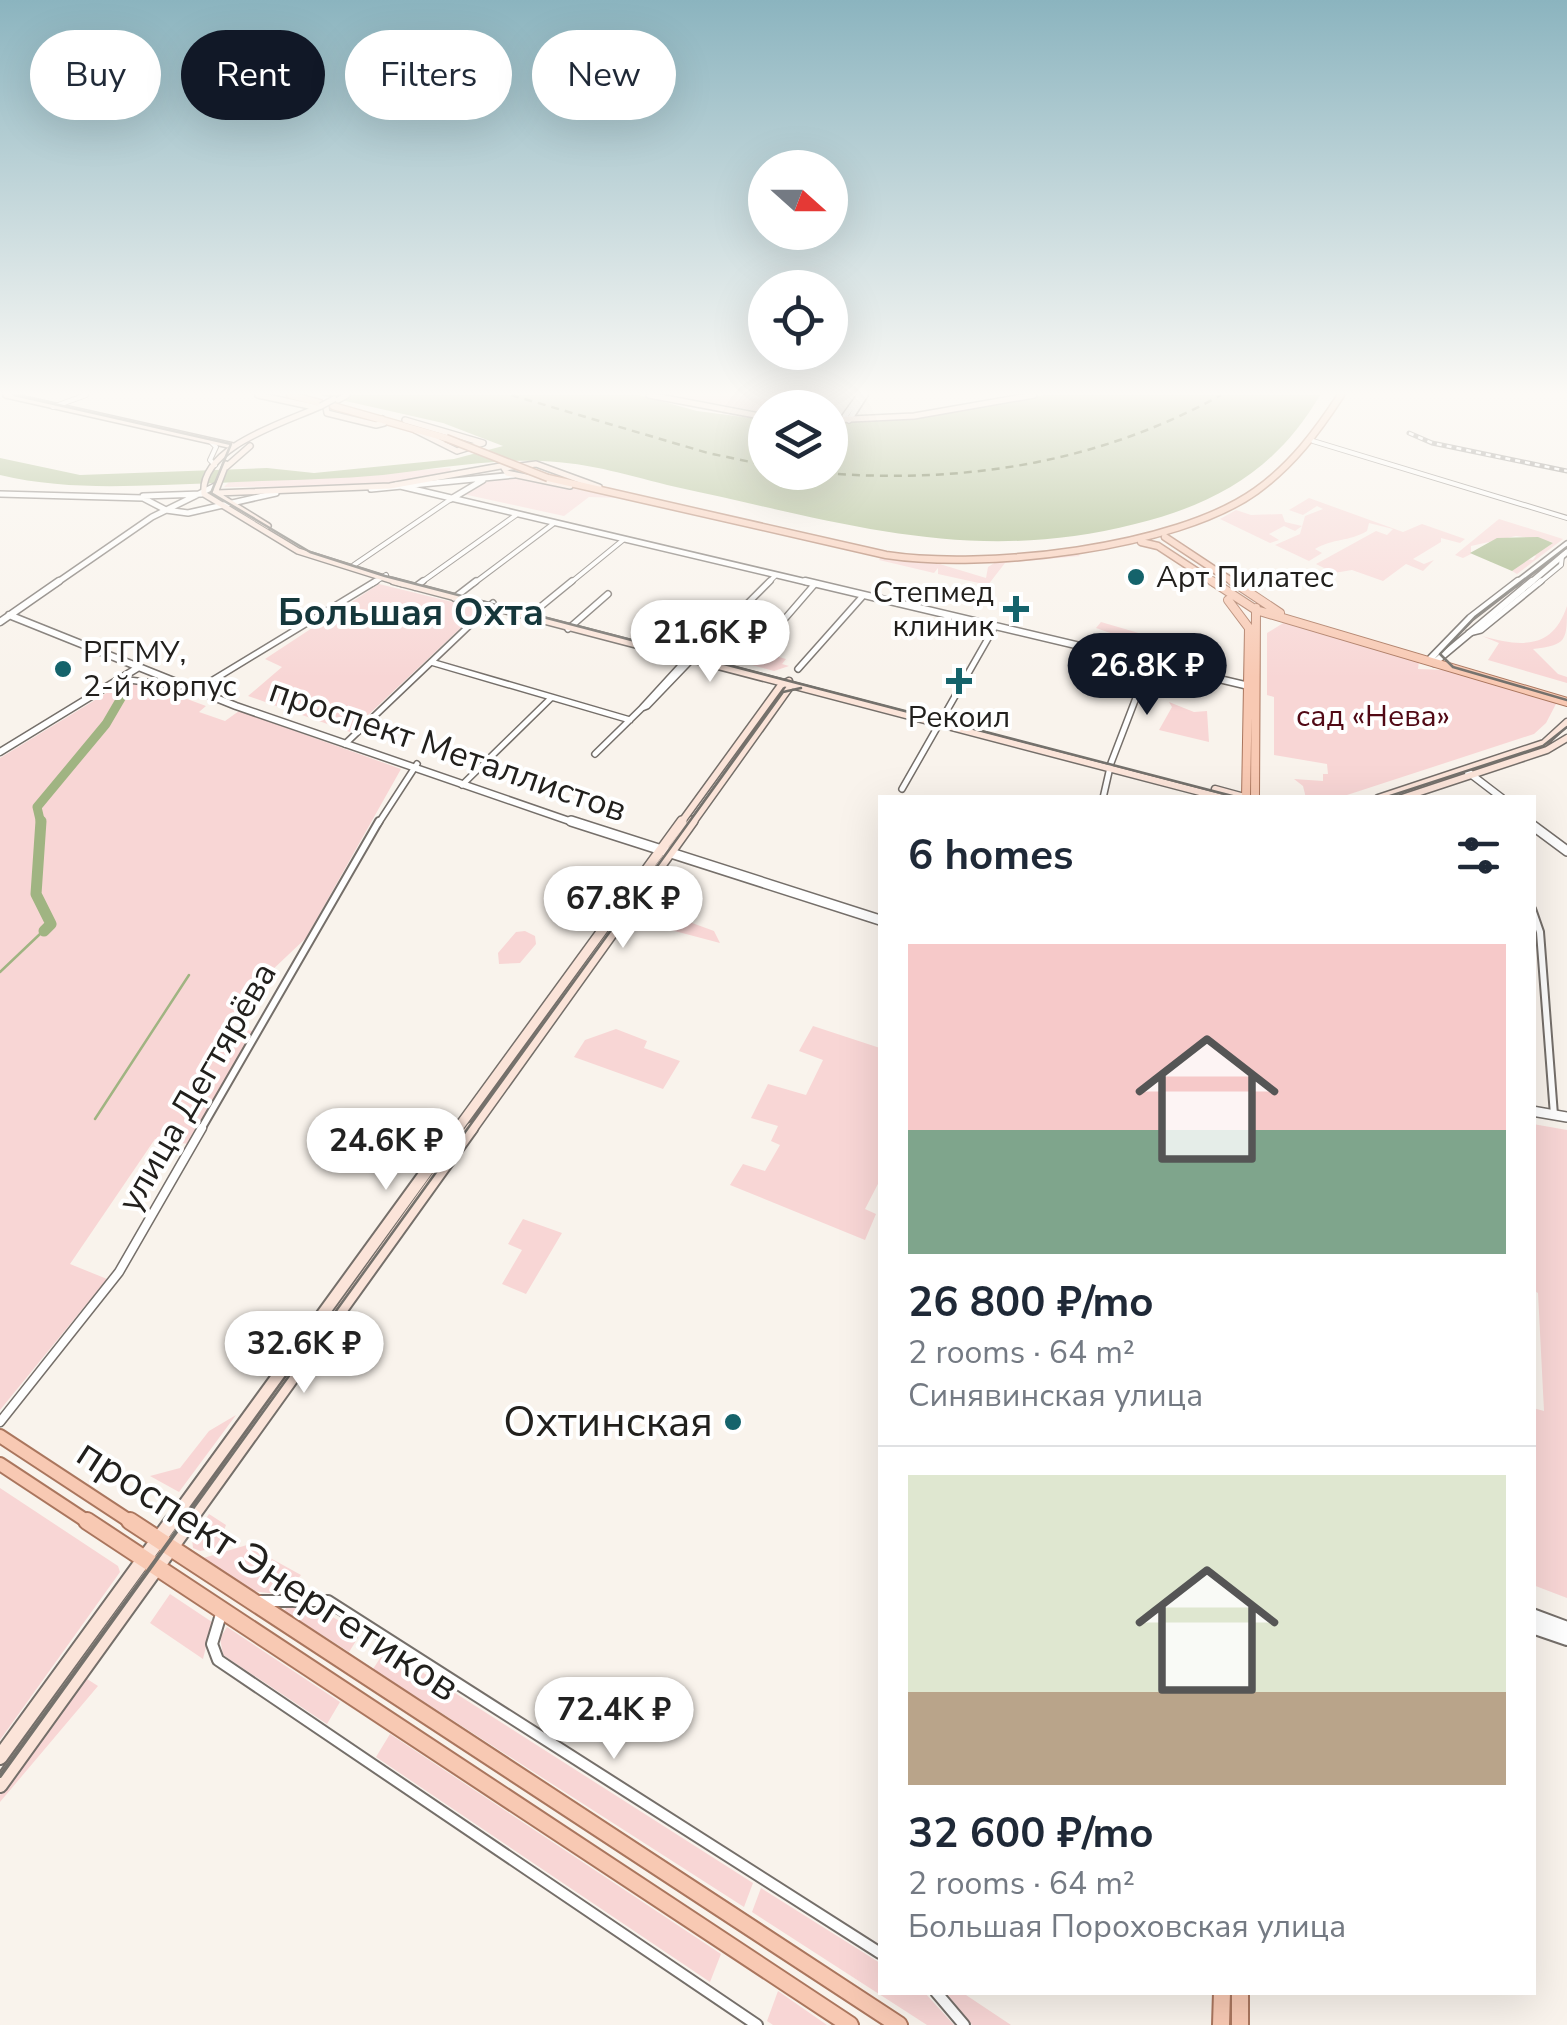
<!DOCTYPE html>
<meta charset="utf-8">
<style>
:root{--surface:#fff;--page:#f2f2f3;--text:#1f2937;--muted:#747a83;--line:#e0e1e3;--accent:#111827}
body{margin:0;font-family:"Nunito Sans",sans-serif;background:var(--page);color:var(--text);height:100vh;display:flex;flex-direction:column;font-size:38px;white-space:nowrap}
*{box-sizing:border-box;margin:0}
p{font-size:32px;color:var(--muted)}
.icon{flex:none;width:55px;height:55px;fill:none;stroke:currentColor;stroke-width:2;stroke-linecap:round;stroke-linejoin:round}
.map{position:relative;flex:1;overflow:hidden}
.details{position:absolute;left:878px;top:795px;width:658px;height:1200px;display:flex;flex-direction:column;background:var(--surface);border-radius:0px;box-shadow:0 10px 40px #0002}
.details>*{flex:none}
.top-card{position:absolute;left:30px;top:30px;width:698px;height:90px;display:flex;gap:20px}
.needle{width:65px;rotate:111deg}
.buttons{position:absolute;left:748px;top:150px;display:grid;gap:20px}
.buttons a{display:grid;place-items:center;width:100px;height:100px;border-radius:50%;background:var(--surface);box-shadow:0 10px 40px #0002;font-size:50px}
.price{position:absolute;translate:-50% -85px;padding:0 22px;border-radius:35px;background:#fff;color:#222;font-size:32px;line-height:65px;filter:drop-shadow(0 2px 5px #0008)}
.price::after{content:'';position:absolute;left:50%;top:60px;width:30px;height:22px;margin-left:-15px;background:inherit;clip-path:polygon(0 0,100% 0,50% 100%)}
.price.selected{background:var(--accent);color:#fff}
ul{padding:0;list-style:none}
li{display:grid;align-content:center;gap:20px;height:530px;padding:0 30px}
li+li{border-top:2px solid var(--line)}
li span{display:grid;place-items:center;height:310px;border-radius:0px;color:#555}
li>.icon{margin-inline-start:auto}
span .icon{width:180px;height:180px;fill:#fffc;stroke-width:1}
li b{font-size:42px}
h2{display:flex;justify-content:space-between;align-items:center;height:120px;padding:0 30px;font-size:42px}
.tag{padding:0 35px;border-radius:45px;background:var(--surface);box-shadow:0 10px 40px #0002;font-size:35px;line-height:90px}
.tag.selected{background:var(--accent);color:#fff}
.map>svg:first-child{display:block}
</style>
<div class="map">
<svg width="1567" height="2025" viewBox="0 0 1567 2025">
<rect width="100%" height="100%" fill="#f9f3ec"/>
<path fill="#f8d6d5" d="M749 395 747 398 789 397 833 404 830 407 765 408V413L671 396Z
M450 468 452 473 369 486 224 487 229 482Z
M511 477 622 498 589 497 564 516 463 494 479 483Z
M1309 498 1403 532 1422 524 1465 539 1460 543 1441 538V542L1413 559 1424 564 1434 560 1423 571 1406 564 1383 581 1352 570 1334 573 1316 564 1376 531 1387 535 1393 529 1369 523 1367 531C1348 542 1334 538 1315 549L1322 553 1309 561 1275 545 1300 534 1305 516 1323 509 1317 506 1303 515 1289 510Z
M1236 510 1251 515 1282 514 1285 522 1302 526 1295 531 1284 526 1269 534 1279 540 1270 543 1220 519Z
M1499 519 1563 539 1517 574 1512 571 1525 559 1533 560 1536 556 1532 554 1553 542 1516 536 1471 546V554L1463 558 1455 555Z
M1072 551 1080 556 1005 563 988 585 938 574V568L934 573 879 560 882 556 933 562 986 578 988 567 999 560Z
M379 584 481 609 350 732 248 696 282 667 265 659Z
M1567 606C1567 641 1567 645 1533 649L1558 674 1567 677V683L1488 660 1499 643 1482 636C1524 648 1553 648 1567 606Z
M1101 622 1142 634 1143 645 1159 649 1160 663 1117 653 1121 643 1142 644 1096 628Z
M1285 622 1419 661 1418 669 1447 670 1557 702 1546 723 1534 734 1344 796 1306 798 1303 786 1294 779 1323 781V774H1328L1327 764 1274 755V697L1267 695V633Z
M718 640 786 659 782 664 789 666 774 671 706 653Z
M123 683 152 686 206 706 199 712 225 721 239 711 401 769 306 938 268 974 261 973 228 1027 253 1031 188 1144 155 1139 70 1264 107 1279 0 1410V758Z
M1169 702 1194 712 1207 711 1209 742 1159 730 1172 707Z
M643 905 714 931 720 943 633 920Z
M525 931 535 936 536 944 520 963 499 964 498 953 516 932Z
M813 1026 880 1048V1180L865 1209 876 1214 865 1240 730 1185 743 1164 765 1171 780 1145 771 1141 778 1126 751 1118 768 1084 806 1095 823 1060 799 1051Z
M616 1029 647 1041 644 1048 680 1061 663 1089 574 1057 585 1040Z
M1533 1124 1567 1130V1598L1533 1585V1408L1544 1411 1538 1293 1532 1290Z
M523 1219 562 1233 526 1294 502 1284 522 1250 508 1244Z
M236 1415 179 1492 150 1476 180 1468 209 1431Z
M0 1488 118 1566 120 1572 0 1740Z
M209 1514 226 1525 224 1530 241 1543 200 1551 193 1548 192 1539Z
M247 1545 301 1575 285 1595 252 1591 200 1559Z
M170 1594 212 1622 203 1659 150 1623Z
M287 1607 320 1610 361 1633 349 1652 284 1611Z
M227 1627 340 1702 327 1724 223 1655 220 1638Z
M386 1649 753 1883 744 1907 373 1669Z
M84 1677 98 1686 0 1802V1795Z
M390 1734 721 1954 710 1982 376 1757Z
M761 1888 880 1963V1992L925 1993 954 2025H927L752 1912Z
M778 1991 827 2025H773L767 2021Z
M946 1993H963L1011 2025H972Z"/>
<path fill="#a0b482" d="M319 395H639L697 411 765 420V472H830V424L931 416 1044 395H1320C1277 469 1217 504 1135 524 970 566 840 522 676 487 629 476 593 463 541 461 489 459 435 469 383 475 328 480 272 480 217 483 143 485 71 492 0 475V458L80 475 267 468 314 473 454 459 503 446 443 423Z
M1538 537 1553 543 1512 571 1470 553 1497 538Z"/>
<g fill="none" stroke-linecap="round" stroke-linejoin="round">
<path stroke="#a0b482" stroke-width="2.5" d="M0 972 40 934
M95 1119 189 975"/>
<path stroke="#a0b482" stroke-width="9" d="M41 824 37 807 106 724 127 688"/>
<path stroke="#a0b482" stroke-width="11" d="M41 821 36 894 51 924 44 931"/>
<path stroke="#304208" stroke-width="2.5" stroke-dasharray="8 6" stroke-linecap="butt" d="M511 395 708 453 765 465
M810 472C954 485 1093 466 1221 395"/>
<path stroke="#cec9c3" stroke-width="6" stroke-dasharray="6 2.5" stroke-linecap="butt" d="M325 401 338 404"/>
<g stroke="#756f6a" stroke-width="6">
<path id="minor-far4" d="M53 407 86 395
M1313 441 1567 518
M211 442 216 447 210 460 215 465
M354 565 451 499
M372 584 386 575
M419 584 516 515
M473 584 553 524
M569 584 623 540
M767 584 775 576
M1538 584 1561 565 1562 556"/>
</g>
<g stroke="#756f6a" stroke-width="8">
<path id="minor-far3" d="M415 587 423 581
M454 598 476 581
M528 617 572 581
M782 622 814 585
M568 629 608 594
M1469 633 1481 630 1541 581
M648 650 683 614 689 616 670 629
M694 657 647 706 642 708 686 660Z
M694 657 770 581
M431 662 630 720
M798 669 862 597
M120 679 180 686
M195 691 376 581
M345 744 493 603
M595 754 642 708
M462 785 551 698
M902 789 994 628
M1103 798 1111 763 1149 664
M378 824 417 764"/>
</g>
<g stroke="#756f6a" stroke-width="10">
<path id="minor-far2" d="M1532 909 1540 932 1554 1115
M200 1131 379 821"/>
</g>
<g stroke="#756f6a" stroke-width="11">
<path id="minor-far1" d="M0 1422 119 1272 202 1128"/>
</g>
<g stroke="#756f6a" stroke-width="14">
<path id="minor" d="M259 1601H328L880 1953
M222 1611 212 1644 218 1660 757 2025
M936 1992 964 2025"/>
</g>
<g stroke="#756f6a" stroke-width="8">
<path id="tertiary-far3" d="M860 395 845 416 849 420 865 395
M396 485 815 584
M371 489 514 475
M0 494 143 498 166 510 188 513 276 493
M143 496 202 494
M451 499 483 480
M55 584 152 517 215 486
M1515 584 1567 544
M1529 584 1567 552"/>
</g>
<g stroke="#756f6a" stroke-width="9">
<path id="tertiary-far2" d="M805 581 1253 687
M9 615 236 706 578 824
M0 622 59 581
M1434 663 1431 658 1470 618 1518 581
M1434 663 1532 581
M0 752 139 667
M1468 772 1502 798"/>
</g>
<g stroke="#756f6a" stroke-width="12">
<path id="tertiary-far1" d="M571 821 880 920
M1532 825 1567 851
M1532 1111 1567 1117"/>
</g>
<g stroke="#756f6a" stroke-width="18">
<path id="tertiary" d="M1532 1616 1567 1629
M1532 1626 1567 1638"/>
</g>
<g stroke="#756f6a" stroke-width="8">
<path id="secondary-far4" d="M6 395 233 446
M258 395 314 407
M649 395 765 417
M338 400 347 395
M321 406C286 422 199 447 204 494L298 551 403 584
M326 407 327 413 376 425 384 423 382 419
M405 420 483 443 457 451 415 430
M830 420 914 416 1034 395
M226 467 250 446
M570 486 507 473 504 468 536 464 599 487
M215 493 268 526
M215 493 226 464
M216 493 390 486 506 465"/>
</g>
<g stroke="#756f6a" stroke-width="9">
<path id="secondary-far3" d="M393 581 1223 798
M1215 789 1248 798
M1378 798 1544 743 1567 722
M1402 798 1547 750 1567 738
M680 824 781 685 789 681
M692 824 790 687 789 681"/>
</g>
<g stroke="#756f6a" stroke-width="12">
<path id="secondary-far2" d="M456 1131 682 821
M471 1131 693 821"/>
</g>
<g stroke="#756f6a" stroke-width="15">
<path id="secondary-far1" d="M170 1524 458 1128
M188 1524 472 1128"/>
</g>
<g stroke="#756f6a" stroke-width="18">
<path id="secondary" d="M0 1757 172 1521
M0 1785 190 1521"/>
</g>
<g stroke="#aa765e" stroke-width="9">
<path id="primary-far3" d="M290 395 320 403
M333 406 446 438
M548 478 886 555C984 570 1175 549 1256 491 1292 465 1317 432 1341 395
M1165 537 1236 584
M1141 542 1158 546 1216 584"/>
</g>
<g stroke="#aa765e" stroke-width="10">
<path id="primary-far2" d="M1212 581 1256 610 1567 702
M1232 581 1280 613
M1228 600 1249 628 1246 798
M1255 798 1256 608"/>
</g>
<g stroke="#aa765e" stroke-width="16">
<path id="primary-far1" d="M0 1436 134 1524
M0 1464 91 1524"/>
</g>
<g stroke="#aa765e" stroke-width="20">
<path id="primary" d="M87 1521 850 2025
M130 1521 899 2025
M1240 1992V2025
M1221 2025 1222 1992"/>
</g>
<use href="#minor-far4" stroke="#fff" stroke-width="4"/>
<use href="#minor-far3" stroke="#fff" stroke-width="5"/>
<use href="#minor-far2" stroke="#fff" stroke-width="6"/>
<use href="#minor-far1" stroke="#fff" stroke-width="8"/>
<use href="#minor" stroke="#fff" stroke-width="10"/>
<use href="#tertiary-far3" stroke="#fff" stroke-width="5"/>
<use href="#tertiary-far2" stroke="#fff" stroke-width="6"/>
<use href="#tertiary-far1" stroke="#fff" stroke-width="9"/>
<use href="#tertiary" stroke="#fff" stroke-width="14"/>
<use href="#secondary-far4" stroke="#fbe4d9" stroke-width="5"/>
<use href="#secondary-far3" stroke="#fbe4d9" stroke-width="6"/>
<use href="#secondary-far2" stroke="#fbe4d9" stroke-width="9"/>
<use href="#secondary-far1" stroke="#fbe4d9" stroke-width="11"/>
<use href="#secondary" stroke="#fbe4d9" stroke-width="14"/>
<use href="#primary-far3" stroke="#f8c9b3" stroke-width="6"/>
<use href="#primary-far2" stroke="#f8c9b3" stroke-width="8"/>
<use href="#primary-far1" stroke="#f8c9b3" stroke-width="12"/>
<use href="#primary" stroke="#f8c9b3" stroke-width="16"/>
<path stroke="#74716c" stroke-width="2.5" d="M14 395 231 444 211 493 310 552 385 576 1240 798
M1567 547 1475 617 1440 654 1453 667 1567 700
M1384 798 1543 746 1567 727
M182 1524 783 692 801 688"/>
<path stroke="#74716c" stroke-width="4" d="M0 1776 184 1521"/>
<g stroke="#74716c" stroke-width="5">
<path id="rail" d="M1409 433 1432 443 1567 471"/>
</g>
<use href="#rail" stroke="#fff" stroke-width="2.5" stroke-dasharray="5" stroke-linecap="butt"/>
<g stroke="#756f6a" stroke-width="8" stroke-linecap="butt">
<path id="secondary-bridge" d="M321 406 334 399"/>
</g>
<g stroke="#aa765e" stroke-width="9" stroke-linecap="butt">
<path id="primary-bridge" d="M446 438 548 478"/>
</g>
<use href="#secondary-bridge" stroke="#fbe4d9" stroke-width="5"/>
<use href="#primary-bridge" stroke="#f8c9b3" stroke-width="6"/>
</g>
<linearGradient id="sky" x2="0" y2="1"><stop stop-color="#8bb4bf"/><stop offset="0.58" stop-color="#fcfaf6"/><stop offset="1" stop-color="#fcfaf6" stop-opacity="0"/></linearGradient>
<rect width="1567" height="678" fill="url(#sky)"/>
<g fill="#15636b" stroke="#fff" stroke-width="4">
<circle cx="1136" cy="577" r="10"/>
<path d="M1011 594h10v10h10v10h-10v10h-10v-10h-10v-10h10z"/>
<circle cx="63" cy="669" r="10"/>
<path d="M954 666h10v10h10v10h-10v10h-10v-10h-10v-10h10z"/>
<circle cx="733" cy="1422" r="10"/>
</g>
<g text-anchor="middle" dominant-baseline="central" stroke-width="8" stroke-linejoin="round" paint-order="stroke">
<g font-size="30" fill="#22201d" stroke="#fff" text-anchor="start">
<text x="1156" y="577">Арт Пилатес</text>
<text x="994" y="592" text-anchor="end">Степмед<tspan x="994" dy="34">клиник</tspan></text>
<text x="83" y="652">РГГМУ,<tspan x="83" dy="34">2-й корпус</tspan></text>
<text x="959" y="717" text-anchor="middle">Рекоил</text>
</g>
<g font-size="30" fill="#510915" stroke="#fff">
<text x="1373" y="716">сад «Нева»</text>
</g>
<g font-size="35" fill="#22201d" stroke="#fff">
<text transform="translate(448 750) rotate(19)">проспект Металлистов</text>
<text transform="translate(197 1087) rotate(-60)">улица Дегтярёва</text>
</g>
<g font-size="38" font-weight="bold" fill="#15373b" stroke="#fff">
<text x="411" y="612">Большая Охта</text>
</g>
<g font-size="42" fill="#22201d" stroke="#fff" text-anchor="end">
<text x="713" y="1422">Охтинская</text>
</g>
<g font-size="42" fill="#22201d" stroke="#fff">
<text transform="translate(268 1570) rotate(33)">проспект Энергетиков</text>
</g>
</g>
</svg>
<div class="buttons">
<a><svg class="needle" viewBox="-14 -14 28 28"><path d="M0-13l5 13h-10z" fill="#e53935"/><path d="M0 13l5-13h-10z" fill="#747a83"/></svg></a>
<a><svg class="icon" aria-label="locate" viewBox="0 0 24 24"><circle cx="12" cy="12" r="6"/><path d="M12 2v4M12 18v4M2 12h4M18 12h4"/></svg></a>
<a><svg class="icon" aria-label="layers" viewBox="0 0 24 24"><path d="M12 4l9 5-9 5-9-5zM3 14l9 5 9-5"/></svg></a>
</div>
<b class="price" style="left:710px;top:685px">21.6K ₽</b>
<b class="price selected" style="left:1147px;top:718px">26.8K ₽</b>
<b class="price" style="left:623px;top:951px">67.8K ₽</b>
<b class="price" style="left:386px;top:1193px">24.6K ₽</b>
<b class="price" style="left:304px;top:1396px">32.6K ₽</b>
<b class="price" style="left:614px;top:1762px">72.4K ₽</b>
<div class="top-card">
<a class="tag">Buy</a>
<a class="tag selected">Rent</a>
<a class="tag">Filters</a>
<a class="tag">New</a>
</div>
<section class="details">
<h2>6 homes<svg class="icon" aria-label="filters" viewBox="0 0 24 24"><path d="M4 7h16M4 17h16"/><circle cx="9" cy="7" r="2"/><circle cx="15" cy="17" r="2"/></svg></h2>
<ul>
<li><span style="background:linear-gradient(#f6c9c9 60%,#7fa58c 0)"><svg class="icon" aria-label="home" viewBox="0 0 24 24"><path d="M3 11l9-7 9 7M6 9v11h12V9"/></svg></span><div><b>26 800 ₽/mo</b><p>2 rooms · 64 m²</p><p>Синявинская улица</p></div></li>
<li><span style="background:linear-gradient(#dfe7d0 70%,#b9a48a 0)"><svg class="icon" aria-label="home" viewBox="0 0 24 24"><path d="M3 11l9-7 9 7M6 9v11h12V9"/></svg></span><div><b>32 600 ₽/mo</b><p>2 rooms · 64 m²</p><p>Большая Пороховская улица</p></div></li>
</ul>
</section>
</div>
